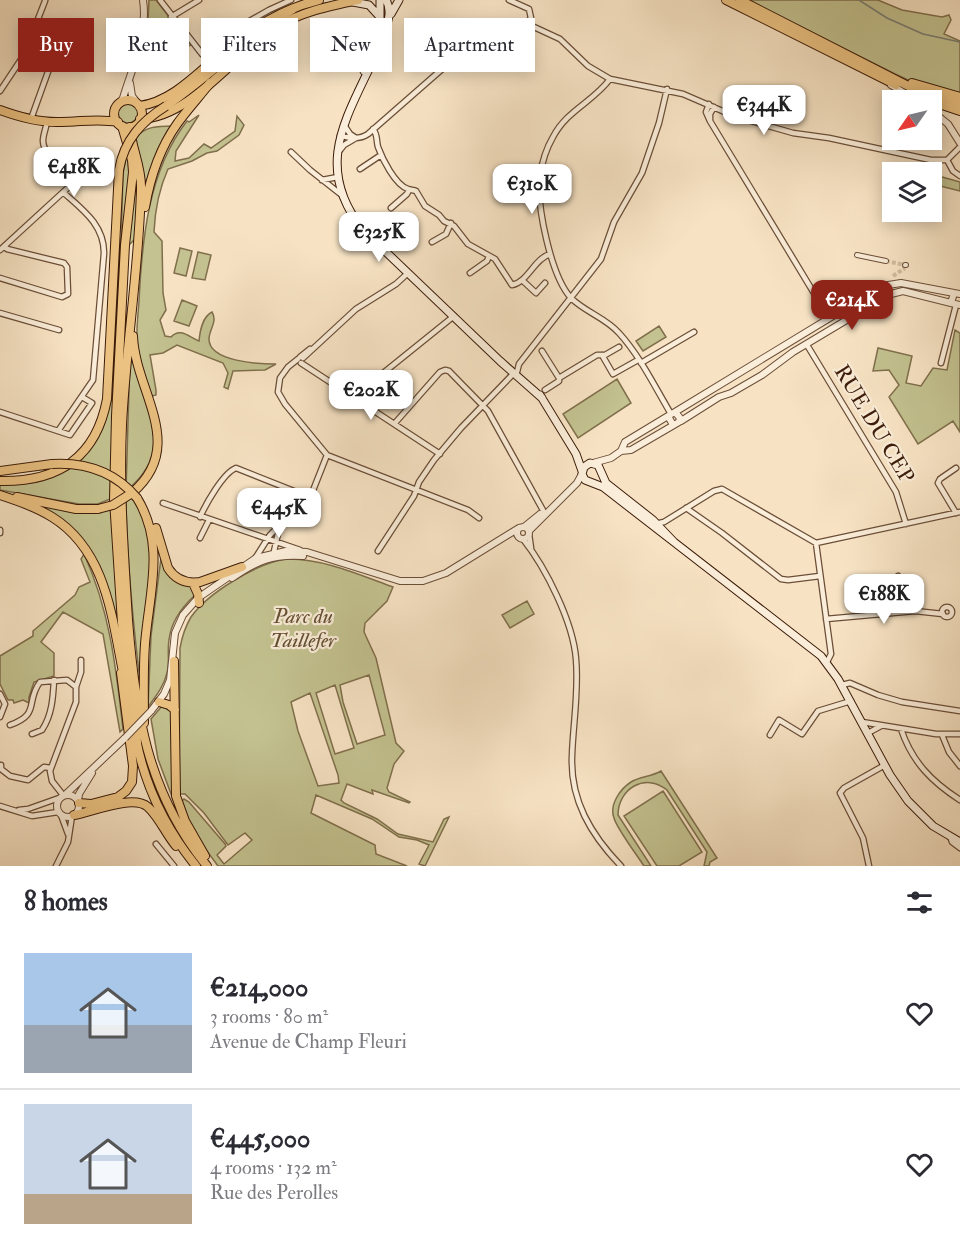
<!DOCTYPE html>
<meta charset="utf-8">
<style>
:root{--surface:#fff;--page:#f2f2f3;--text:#2b2b33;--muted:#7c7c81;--line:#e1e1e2;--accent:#8f2418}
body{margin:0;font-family:"IM FELL Double Pica",serif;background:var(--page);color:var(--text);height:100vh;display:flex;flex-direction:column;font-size:22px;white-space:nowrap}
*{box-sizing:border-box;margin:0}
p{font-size:20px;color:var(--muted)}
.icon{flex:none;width:33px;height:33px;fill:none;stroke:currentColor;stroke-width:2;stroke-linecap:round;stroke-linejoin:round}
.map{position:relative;height:866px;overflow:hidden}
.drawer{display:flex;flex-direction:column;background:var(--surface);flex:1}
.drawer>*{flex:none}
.guide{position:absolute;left:18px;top:18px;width:600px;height:54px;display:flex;gap:12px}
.needle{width:39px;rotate:236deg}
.controls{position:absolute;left:882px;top:90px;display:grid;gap:12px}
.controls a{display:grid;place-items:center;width:60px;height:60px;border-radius:0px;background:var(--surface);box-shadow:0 3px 15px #0003;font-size:30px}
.price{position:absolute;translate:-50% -51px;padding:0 14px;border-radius:12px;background:#fff;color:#222;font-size:20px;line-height:39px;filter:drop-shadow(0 2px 3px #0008)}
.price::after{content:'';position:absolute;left:50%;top:36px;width:18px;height:14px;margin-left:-9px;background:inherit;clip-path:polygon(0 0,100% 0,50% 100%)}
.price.current{background:var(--accent);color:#fff}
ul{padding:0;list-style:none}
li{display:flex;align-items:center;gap:18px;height:150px;padding:0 24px}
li+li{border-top:2px solid var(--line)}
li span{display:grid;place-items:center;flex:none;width:168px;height:120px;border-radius:0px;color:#555}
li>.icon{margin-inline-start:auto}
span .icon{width:72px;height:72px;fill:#fffc;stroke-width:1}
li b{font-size:26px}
h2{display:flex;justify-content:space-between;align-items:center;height:72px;padding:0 24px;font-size:26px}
.pill{padding:0 21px;border-radius:0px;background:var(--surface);box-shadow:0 3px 15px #0003;font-size:21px;line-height:54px}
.pill.current{background:var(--accent);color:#fff}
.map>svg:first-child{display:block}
</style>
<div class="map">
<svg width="960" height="866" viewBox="0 0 960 866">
<rect width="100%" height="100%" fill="#f7e3c4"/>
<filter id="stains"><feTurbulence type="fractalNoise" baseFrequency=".00333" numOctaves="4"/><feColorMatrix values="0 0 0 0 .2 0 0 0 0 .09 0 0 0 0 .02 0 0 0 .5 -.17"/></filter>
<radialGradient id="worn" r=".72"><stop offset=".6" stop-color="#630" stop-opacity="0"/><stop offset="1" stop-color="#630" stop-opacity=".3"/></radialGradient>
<path fill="#c3c290" stroke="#806f4c" stroke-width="1.5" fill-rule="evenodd" d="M149 0H156L191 45 176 50 164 62 150 49 147 41Z
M747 0H878L902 10 942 17 949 15 951 20 944 34 960 41V95L919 85 895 74Z
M118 113a10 10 0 1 1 20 0a10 10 0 1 1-20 0Z
M199 115 176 151 175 161 189 158 204 144 211 148 235 131 237 116 244 125 239 135 217 151 207 153 192 161 168 169C159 189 155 210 154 232L162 241 163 293 166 310 160 320 165 336 171 337C180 327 189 337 199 341 200 331 202 317 212 312 218 322 209 329 209 339 209 362 260 364 276 364L265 370 233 371 228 389 224 387 228 373 223 363 177 345 163 353 150 355 156 390V395L152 396C147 381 140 367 138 352 135 335 138 318 139 301 142 240 148 171 187 121L189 122Z
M173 126 144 192 143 171 135 139C144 126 158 126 173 126Z
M127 152 131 168 121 242 123 174Z
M139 164 136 231 135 239 129 245 131 206Z
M935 175 960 182V191L932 184Z
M180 248 192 251 186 276 174 273Z
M198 252 211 255 205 280 192 278Z
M182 300 197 306 189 326 174 321Z
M659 326 666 337 643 351 636 341Z
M955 330 960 333V432L953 421 918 444 889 397 899 385 889 370 873 371 878 348 912 356 906 383 921 386 933 368 947 370Z
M130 354C134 361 136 375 140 384 155 428 167 458 126 491Z
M113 371H114L110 499 98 504H79L0 490V483C12 484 25 484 37 482 68 475 95 451 105 422 110 405 111 388 113 371Z
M617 379 631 403 578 438 563 414Z
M133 497 146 520 152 557 140 681C133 622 127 562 126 502Z
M33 503 80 513 111 510 119 630C104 570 93 531 33 503Z
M84 554C110 611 116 668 123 729L120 732 103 634 63 612 41 642 54 653V676L34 682 29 697V703L23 700 14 703 13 700H8L0 684V656L33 636V631L75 595 79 587 90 582 81 559Z
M161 558 192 587 195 595C182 607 171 621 169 640 167 651 170 662 167 673 164 686 156 696 148 707L151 636Z
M286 559C322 558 360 575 393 587L387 601 365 623 364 632 376 658 396 743 404 751 394 764 387 788 389 792 410 802 409 803 372 790 373 794 347 784 341 800 344 803 377 819 398 834 433 842 444 819 449 817 425 866 419 864 429 845 417 840 399 837 372 819 316 795 311 813 375 845 376 854 407 866H218C203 847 189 824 181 802L184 799 189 802 225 844 226 846 217 855 224 864 252 840 245 833 228 845 204 813 185 794H179L180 648C182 637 185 627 191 617 208 593 257 563 286 559ZM369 675 385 735 357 744 343 702 340 685ZM335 685 354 748 335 754 316 693ZM310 693 338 775 339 783 318 786 298 731 291 702Z
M527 601 534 614 510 628 502 615Z
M162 706 172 712 174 802 158 759 151 719Z
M661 771 717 858 710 862 709 866H704L707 852 667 790C645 772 618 789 618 815L651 866H644C637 855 617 829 614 818 609 805 620 789 631 782 641 776 651 777 661 771Z
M663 791 702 852 679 866H657L624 816Z"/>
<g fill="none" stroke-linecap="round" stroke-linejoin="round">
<path stroke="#777d74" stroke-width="1.5" d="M859 0 887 18 923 34 960 42"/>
<path stroke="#d2bb9f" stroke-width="4" stroke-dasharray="4 2" stroke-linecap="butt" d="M886 261 905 265
M893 276 905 268"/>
<g stroke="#6b4e38" stroke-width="6">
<path id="pedestrian" d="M857 255 886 261
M905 265H906"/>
</g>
<g stroke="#6b4e38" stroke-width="7">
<path id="minor" d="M160 0 202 54 230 32 269 10 291 0
M509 0 529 9 531 18 525 25
M171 17 199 0
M24 57 45 64 49 69 31 119
M610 79C593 102 567 110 553 137 546 149 542 162 540 176 536 205 551 276 571 298 585 312 606 318 619 333 640 356 655 387 671 414
M0 91 24 55 45 1
M709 104 706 112 710 121V114L714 107
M710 121 829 318
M373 129C378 135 376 140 378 147 382 158 395 185 408 189 410 190 414 190 416 191L425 206 439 215 444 221 454 226 468 244 495 259 512 285C528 282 534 259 550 254
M340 136C350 138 359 140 368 134L481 35 507 25 534 27 560 39 588 66 610 79 683 94 734 116 793 133 829 138 931 160H947
M340 150 344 145 356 138 350 134 344 125
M291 152 310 170 343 196
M947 160 953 171 960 176
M947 160 960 147
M360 169 381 155
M322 180 338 177
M391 208 407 194 409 190
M432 242 446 234 451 223
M0 250 72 184C75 161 44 162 43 141 43 135 46 128 47 122
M470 273 487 261 489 256
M0 278 62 297 68 294 67 267 64 263 7 249 5 246
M522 280 536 293 545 283
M0 313 59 330
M807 345 896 492 906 524
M542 351 559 378
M602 355 613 374 638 360
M300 357 310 349
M303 358 356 309 396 284 408 273
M298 359 288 367 280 378 278 392 285 404 327 455 468 510 479 518
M301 363 440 454
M641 363 694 332
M941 363 956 305
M517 372 519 364 601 259 614 222 642 173 659 123 667 89
M545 390 559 381V378L597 355H605L619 347
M361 402 382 374 454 316
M0 412 70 435 92 403 82 397
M395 423 440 372 445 370 449 371 488 411 544 512
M58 431 93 380 104 253C104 225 83 210 64 193
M163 503 300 550
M686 508 722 533 781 579 788 580 820 576
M956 513 938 483 940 479 956 468
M200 517C206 504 223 473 236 468L309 497
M655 524 664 522 714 491 722 489 816 543 831 654 827 662
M0 530V533
M529 534 531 548
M200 538 209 520
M523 539C546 568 573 622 576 659 579 692 573 724 572 756 570 800 591 835 621 866
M816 543 960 512
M378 551 414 496 419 482 434 460 461 428 514 373
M273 556 279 529
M256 557 270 535 312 493 327 455
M898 576 901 583 898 612
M942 612a5 5 0 1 1 10 0a5 5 0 1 1-10 0Z
M826 619 915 611 943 614
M842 685 850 683 878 695 902 702 960 711
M0 694 5 704 0 717
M862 722 936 734H960
M10 725C41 714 25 702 40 682L67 680 76 687
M901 729C912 762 932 782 960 800
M868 733 881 726
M32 734 42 730C52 715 53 698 54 680
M770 735 779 720 802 734 818 711 851 701
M942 735 949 752 960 766
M1 765V769L10 776 28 780 44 767 51 768
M63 795 52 781 50 771 76 702V687L81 672V660
M0 806 32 816 58 812
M19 810 28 809 59 798
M61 815 68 834
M950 836 952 842 960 848
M156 844 174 866
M56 866 68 842 72 816
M869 866 863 838 840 793 844 788 885 765"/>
</g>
<g stroke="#6b4e38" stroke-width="8">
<path id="tertiary" d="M130 83 132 96 138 104
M891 85 917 100
M119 104 123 98C133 65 148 35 143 0
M932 111 948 124 960 143
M882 286 901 283 954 293
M960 294 954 293 951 303 960 305
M887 295 903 291 951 303
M675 412 874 291
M681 421 719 397 731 393 762 375 793 352 885 297 887 292 882 286 874 291 880 300
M621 451 631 450 679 422 680 418 675 412 668 416 673 425
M593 463 611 458 621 451 625 442 668 416
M524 527 540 514
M517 533a6 6 0 1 1 12 0a6 6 0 1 1-12 0Z
M529 531 577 483 582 474
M232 578C257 561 272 554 303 556
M151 711 164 694 170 680 175 633 183 615 198 598 256 558 286 551 307 552 400 581H423L446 573 519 528
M66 794 125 738
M57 806a11 11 0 1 1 22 0a11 11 0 1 1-22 0Z
M78 801 79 794 92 773"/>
</g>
<g stroke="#3c1c09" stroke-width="9">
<path id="secondary" d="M386 0C392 10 388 21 385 31 361 101 304 156 363 230L500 361 542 398
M353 2 369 5 379 16
M391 14 399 0
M364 71 380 29V0
M540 395 576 454 582 471
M674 542 653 520 606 483 598 465 590 463 584 467 582 474 585 480 603 487 821 656 838 679 890 775 908 801 933 826 960 842"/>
</g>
<g stroke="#3c1c09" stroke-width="10">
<path id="primary" d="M726 0 896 85
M740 0 916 90 960 105
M912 83 960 97
M114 114a14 14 0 1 1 28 0a14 14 0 1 1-28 0Z
M936 103 960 111
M139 106C174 102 202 68 228 48 255 26 285 8 319 0
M0 110C19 117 40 123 61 122 80 122 98 118 118 122
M140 119C192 117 233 55 275 28 300 12 329 6 358 0"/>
</g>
<g stroke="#3c1c09" stroke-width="10">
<path id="trunk" d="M166 106C211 76 247 37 293 9
M122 126 132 160 133 172 125 245 116 416 114 500 122 623 137 742
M130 127C131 148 142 167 141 189 139 268 126 346 122 425 119 490 124 555 128 620 135 711 147 793 207 866
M145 207C150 178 160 148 177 124 187 110 199 97 210 83
M0 471 52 464
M0 481C58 482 96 458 107 399L119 170
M132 493C188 445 135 392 133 336
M0 495C18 501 36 507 52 517 107 551 112 619 124 677
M17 497 76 509H98
M137 498C166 545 149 593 145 644 143 671 144 697 144 723
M156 528 168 568C175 579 186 584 200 582L242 567
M193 583 198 594 199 603
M174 661 176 796 185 821 205 856
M159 702 169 705 175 710
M136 739C145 786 166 829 196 866
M79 803 91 804 118 797 126 791 132 782 133 766 121 673
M74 815C92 812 133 794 148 807 159 817 166 834 176 846"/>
</g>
<use href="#pedestrian" stroke="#faedd9" stroke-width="4"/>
<use href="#minor" stroke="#faedd9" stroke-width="4.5"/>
<use href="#tertiary" stroke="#faedd9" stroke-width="6"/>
<use href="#secondary" stroke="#faedd9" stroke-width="7"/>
<use href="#primary" stroke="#ecc282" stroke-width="8"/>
<use href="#trunk" stroke="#ecc282" stroke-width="8"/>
<g stroke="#6b4e38" stroke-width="8" stroke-linecap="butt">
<path id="tertiary-bridge" d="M125 738 151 711"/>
</g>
<g stroke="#3c1c09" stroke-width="10" stroke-linecap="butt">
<path id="trunk-bridge" d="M119 170C124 140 142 121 166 106
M52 464C86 462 115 472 137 498
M98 509 113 505 132 493"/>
</g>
<use href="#tertiary-bridge" stroke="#faedd9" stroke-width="6"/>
<use href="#trunk-bridge" stroke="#ecc282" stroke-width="8"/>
</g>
<g text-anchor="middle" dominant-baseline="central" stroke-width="4.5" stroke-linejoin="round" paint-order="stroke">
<g font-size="21" fill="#3c1c09" stroke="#faedd9">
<text transform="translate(874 424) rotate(59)">RUE DU CEP</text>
</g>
<g font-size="21" font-style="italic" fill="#644e32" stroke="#faedd9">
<text x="303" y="616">Parc du<tspan x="303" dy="24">Taillefer</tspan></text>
</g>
</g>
<rect width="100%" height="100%" filter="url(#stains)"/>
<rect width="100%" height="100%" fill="url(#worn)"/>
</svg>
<div class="controls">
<a><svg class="needle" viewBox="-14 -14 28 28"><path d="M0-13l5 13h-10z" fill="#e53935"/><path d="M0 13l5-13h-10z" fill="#7c7c81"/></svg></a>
<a><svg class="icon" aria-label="layers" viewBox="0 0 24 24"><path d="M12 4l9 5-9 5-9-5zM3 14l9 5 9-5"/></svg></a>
</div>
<b class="price" style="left:764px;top:136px">€344K</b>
<b class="price" style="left:74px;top:198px">€418K</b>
<b class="price" style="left:532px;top:215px">€310K</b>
<b class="price" style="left:379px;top:263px">€325K</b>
<b class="price current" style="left:852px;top:331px">€214K</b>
<b class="price" style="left:371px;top:421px">€202K</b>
<b class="price" style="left:279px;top:539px">€445K</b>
<b class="price" style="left:884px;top:625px">€188K</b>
<div class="guide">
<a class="pill current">Buy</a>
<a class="pill">Rent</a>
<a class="pill">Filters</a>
<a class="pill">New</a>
<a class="pill">Apartment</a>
</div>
</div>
<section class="drawer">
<h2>8 homes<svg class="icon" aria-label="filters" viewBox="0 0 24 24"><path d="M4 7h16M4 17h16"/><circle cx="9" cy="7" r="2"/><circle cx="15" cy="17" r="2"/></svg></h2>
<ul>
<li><span style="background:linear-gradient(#a9c7e8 60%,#9aa5b1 0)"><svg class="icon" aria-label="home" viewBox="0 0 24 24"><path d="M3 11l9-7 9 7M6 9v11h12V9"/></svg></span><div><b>€214,000</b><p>3 rooms · 80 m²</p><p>Avenue de Champ Fleuri</p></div><svg class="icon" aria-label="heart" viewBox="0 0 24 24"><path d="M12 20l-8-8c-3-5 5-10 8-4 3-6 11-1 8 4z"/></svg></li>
<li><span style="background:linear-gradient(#c9d6e8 75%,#b9a48a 0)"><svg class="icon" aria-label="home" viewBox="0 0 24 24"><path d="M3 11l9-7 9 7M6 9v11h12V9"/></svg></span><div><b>€445,000</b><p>4 rooms · 132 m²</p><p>Rue des Perolles</p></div><svg class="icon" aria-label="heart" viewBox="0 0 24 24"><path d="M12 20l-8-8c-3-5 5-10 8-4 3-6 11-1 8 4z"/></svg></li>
</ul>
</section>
